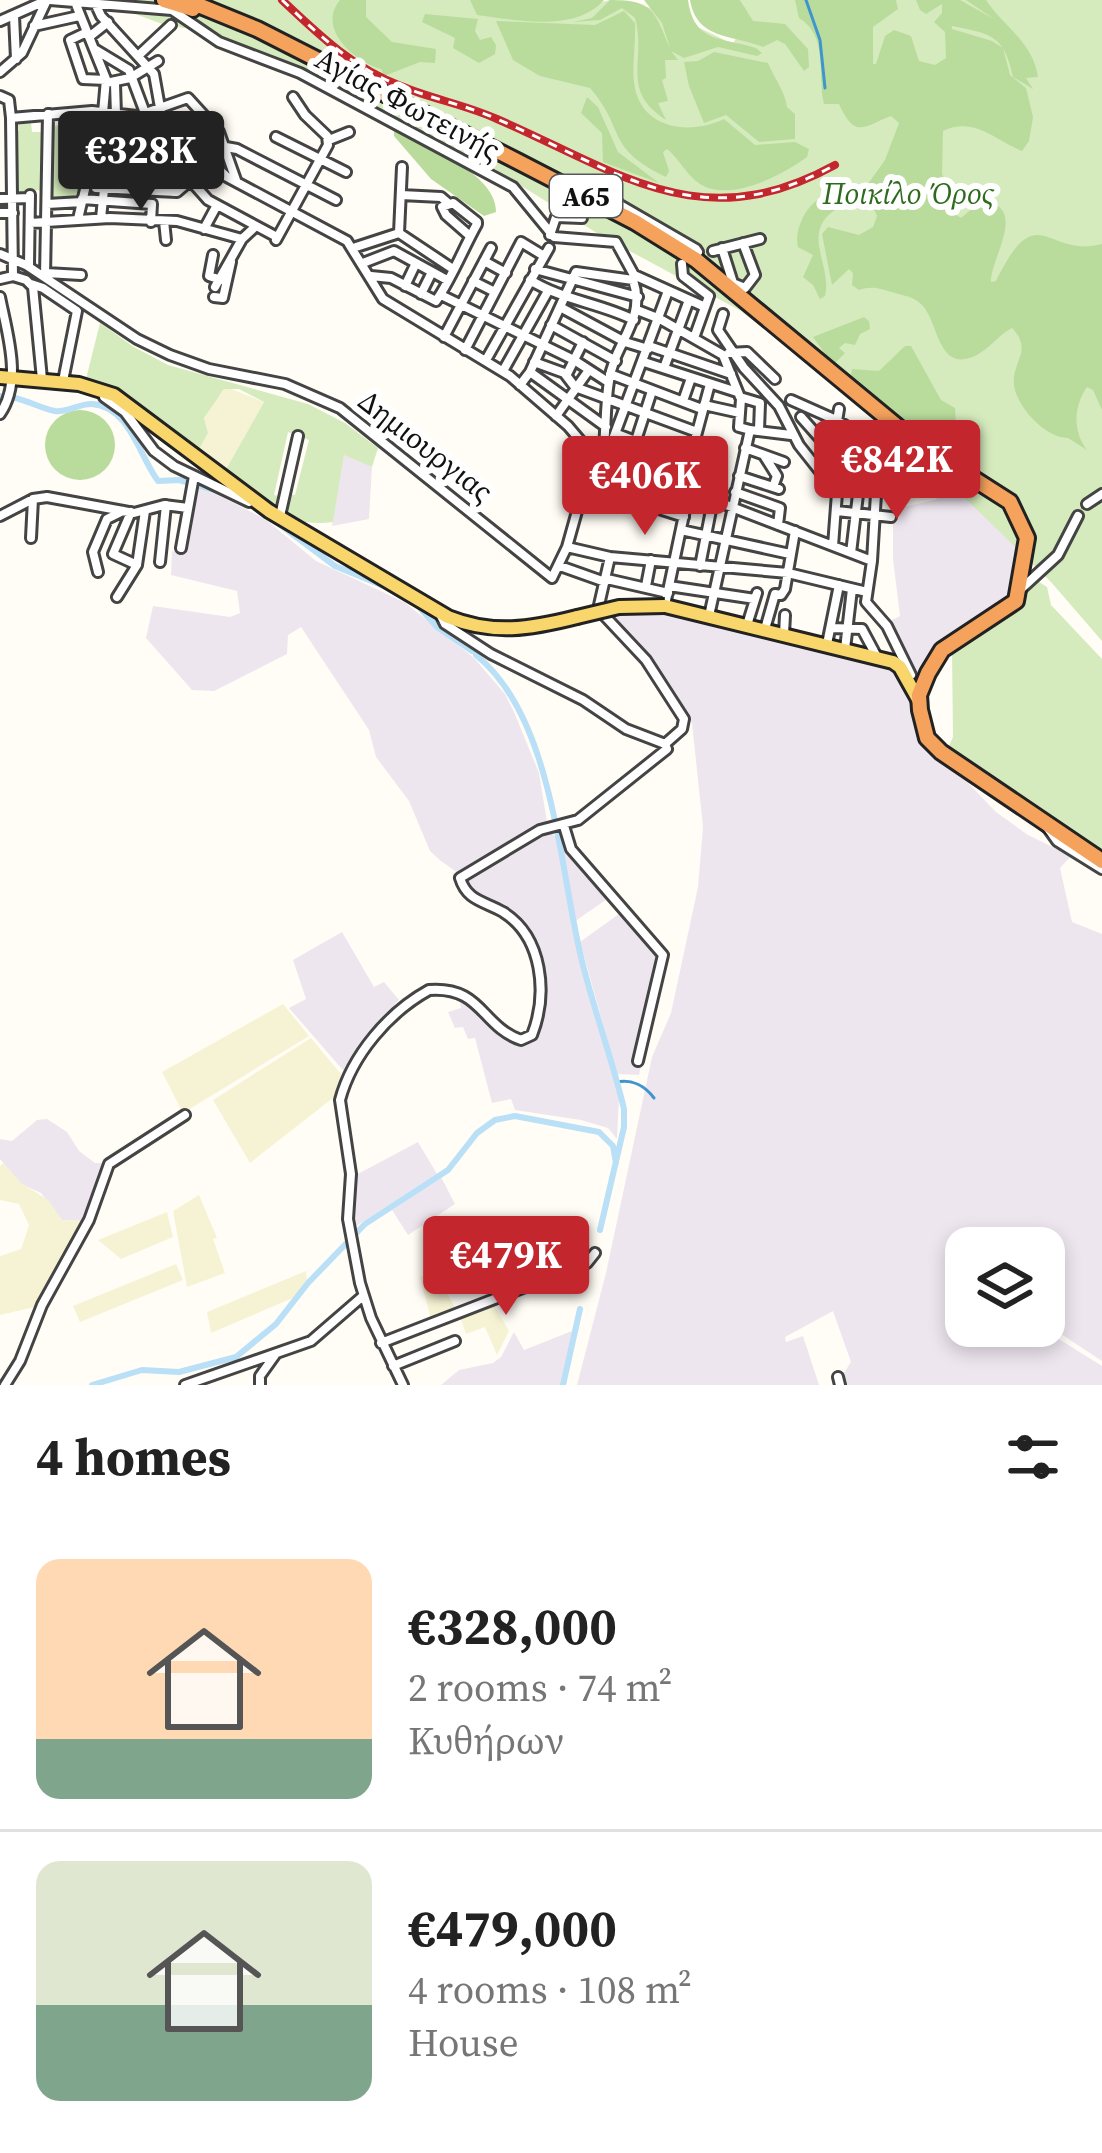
<!DOCTYPE html>
<meta charset="utf-8">
<style>
:root{--surface:#fff;--page:#f2f2f2;--text:#222;--muted:#767676;--line:#e0e0e0;--accent:#c4262e}
body{margin:0;font-family:"Source Serif 4",serif;background:var(--page);color:var(--text);height:100vh;display:flex;flex-direction:column;font-size:45px;white-space:nowrap}
*{box-sizing:border-box;margin:0}
p{font-size:39px;color:var(--muted)}
.icon{flex:none;width:66px;height:66px;fill:none;stroke:currentColor;stroke-width:2;stroke-linecap:round;stroke-linejoin:round}
.map{position:relative;height:1385px;overflow:hidden}
.sheet{display:flex;flex-direction:column;background:var(--surface);flex:1}
.sheet>*{flex:none}
.fabs{position:absolute;left:945px;top:1227px;display:grid;gap:24px}
.fabs a{display:grid;place-items:center;width:120px;height:120px;border-radius:24px;background:var(--surface);box-shadow:0 6px 18px #0003;font-size:60px}
.price{position:absolute;translate:-50% -102px;padding:0 27px;border-radius:12px;background:var(--accent);color:#fff;font-size:39px;line-height:78px;filter:drop-shadow(0 3px 6px #0008)}
.price::after{content:'';position:absolute;left:50%;top:72px;width:36px;height:27px;margin-left:-18px;background:inherit;clip-path:polygon(0 0,100% 0,50% 100%)}
.price.selected{background:#222;color:#fff}
ul{padding:0;list-style:none}
li{display:flex;align-items:center;gap:36px;height:300px;padding:0 36px}
li+li{border-top:3px solid var(--line)}
li span{display:grid;place-items:center;flex:none;width:336px;height:240px;border-radius:24px;color:#555}
li>.icon{margin-inline-start:auto}
span .icon{width:144px;height:144px;fill:#fffc;stroke-width:1}
li b{font-size:51px}
h2{display:flex;justify-content:space-between;align-items:center;height:144px;padding:0 36px;font-size:51px}
.map>svg:first-child{display:block}
</style>
<div class="map">
<svg width="1102" height="1385" viewBox="0 0 1102 1385">
<rect width="100%" height="100%" fill="#fffdf5"/>
<path fill="#eee6ef" d="M344 454 372 467 369 519 332 526Z
M959 483 1020 545 1013 602 937 652 919 687 886 623 900 616 893 559V509L935 500Z
M189 486 216 494 265 519 316 561 404 602 474 658 505 694 514 712 539 773 547 822 458 873 441 861 430 851 409 801 376 757 369 730 301 627 288 635 287 654 214 691 192 690 146 638 153 606 230 617 240 613 237 591 171 575 172 551 180 552Z
M653 609 893 664 945 759 996 812 1028 835 1071 856 1060 868 1072 922 1102 934V1361L1058 1332 1053 1293 1044 1292V1248H966V1326H1044L1046 1295 1054 1336 1102 1366V1385H842L840 1379 851 1362 833 1311 785 1337 786 1342 803 1336 819 1385H577L606 1273 652 1057 671 1013 698 887 703 827 692 723 644 653 606 613Z
M550 831 610 897 571 924 619 1098 617 1139 608 1128 581 1120 515 1110 511 1099 492 1103 475 1038 468 1039 463 1027 455 1028 448 1012 461 1008 458 994 521 1043 530 1042 537 1034 541 1010 537 948 526 930 475 896 464 883Z
M623 911 666 957 639 1075 617 1074 580 942Z
M342 932 374 987 384 982 399 1000 394 1005 399 1010 376 1032 348 1076 289 1008 306 999 293 960Z
M47 1119 67 1132 79 1151 95 1163H107L87 1221 62 1220 41 1193 21 1184 0 1159V1139L12 1141 37 1120Z
M418 1142 437 1174 353 1228 354 1176Z
M441 1177 455 1204 408 1235 392 1210Z
M572 1331 561 1385H441L459 1370 493 1363 501 1357 514 1332 524 1350Z"/>
<path fill="#f6f3d4" d="M226 387 264 402 225 471 198 451 207 428 204 419 208 410Z
M283 1004 309 1036 183 1113 162 1072Z
M311 1038 345 1079 338 1094 250 1163 213 1100Z
M3 1163 21 1183 48 1200 62 1220 87 1221 39 1306 0 1315V1256L21 1249 29 1225 19 1204 0 1200V1166Z
M199 1195 217 1238 213 1239 225 1273 187 1287 173 1211Z
M167 1212 173 1237 121 1259 98 1240Z
M176 1264 183 1280 80 1322 73 1306Z
M306 1271 307 1280 295 1297 211 1333 207 1312Z
M436 1272 456 1310 431 1319 420 1277Z
M487 1303 494 1305 509 1331 497 1355 485 1327 466 1334 459 1314Z"/>
<path fill="#d5ebbd" fill-rule="evenodd" d="M98 0H491L560 13 610 0 662 10 733 44 747 14 740 0H1102V641L1051 582 892 427 741 311 600 235 485 163 272 55 212 33 162 24Z
M30 113 32 132H48L49 126 83 124 76 167 87 168 80 200 54 201 52 191 33 190 29 197H15L13 132 19 131 18 114Z
M100 323 134 347 168 365 308 404 345 423 378 448 372 467 344 455 333 522C284 529 260 499 225 471L264 402 239 389H224L204 418 208 433 198 451 85 383ZM288 432 309 440 295 495 285 494 283 497 274 495Z
M1036 580 1047 587 1051 605 1102 659V858L946 753 953 737 952 650Z"/>
<path fill="#b9dc9c" d="M366 0V17L392 42 436 49 435 63 420 62 384 76 381 69C355 62 316 29 340 0Z
M470 0H604C575 33 516 20 477 15Z
M610 0C654 0 654 11 670 48L662 23 644 0H688C694 43 721 37 756 48L762 53 757 56 718 47 684 58 671 51 678 60H665L666 78 662 80 668 101 658 103 666 120C619 90 647 61 635 18L622 8 600 20 573 22 592 18Z
M690 0H740L753 21 785 24 808 49 809 67 804 71 785 44 777 40 763 47C731 34 697 40 690 0Z
M795 0H896L898 9 873 27V64H876L885 36 894 30 911 36 919 61 935 65 946 58 945 32 934 22 942 13V4L926 14 920 10 916 0H960L994 19 966 0H986C1003 26 1033 42 1038 77L1026 78 1033 89 1013 77C1004 36 993 34 952 26V29L992 41 1003 48 1010 75 1026 88 1033 117 1029 141 1022 151C995 140 974 116 943 131L942 174 954 200 955 214 961 218 982 200C1030 207 990 258 991 282L996 281C1038 195 1046 259 1102 244V410L1093 390 1087 387C1073 407 1073 432 1087 450L1068 438C1046 439 1016 406 1014 385 1011 362 1034 351 1012 328 996 336 985 356 965 359 937 364 937 318 921 304 914 297 905 296 895 293 882 289 872 285 859 290L852 285 853 273 849 269 832 285 822 234 828 227 859 235 873 227 877 216 865 188 885 160 899 123 891 116C863 127 855 139 839 104H824C817 75 829 36 799 18Z
M624 11 635 23C636 42 632 63 634 82 639 129 689 136 724 119L755 145 795 142 809 149 807 157C783 175 729 203 700 184 686 175 679 158 667 149L663 152 669 171 666 177C604 147 627 131 590 88L540 76 513 60 496 21 595 25Z
M425 14 478 19 475 31 480 40 491 37 496 45 495 54 479 63 453 48 455 38 422 22Z
M714 52 768 63C774 78 785 91 787 107L795 114V139L759 142 726 115 704 123 689 86 684 62 698 61Z
M587 97 598 107 618 152 659 183 603 162 602 133 581 113Z
M394 129C424 146 497 173 496 212L484 216 431 179 394 136Z
M835 196 846 200C836 212 827 212 821 226 812 246 831 272 825 296L820 299 813 285 803 277 813 255 798 247C794 231 805 207 820 198L830 200Z
M864 317 869 321 870 329 860 334 855 345 845 343 839 348 845 353 833 365 813 337Z
M905 346H911L941 400 955 408 957 444 949 455 850 382 852 369 879 371Z
M45 445a35 35 0 1 1 70 0a35 35 0 1 1-70 0Z"/>
<g fill="none" stroke-linecap="round" stroke-linejoin="round">
<path stroke="#3f96cf" stroke-width="3" d="M806 0 820 40 825 88
M617 1082C632 1079 645 1086 654 1098"/>
<path stroke="#b9e0f7" stroke-width="6" d="M0 396C21 396 36 407 55 411 67 413 80 403 92 404 130 407 139 456 158 481L179 480 221 492
M275 521 335 566 391 589
M418 606 437 627 472 651
M476 655C553 717 559 866 581 957 593 1008 612 1058 624 1109V1127L600 1230
M92 1385 142 1370 179 1372 236 1357 276 1324 308 1283 365 1224 448 1170 477 1133 495 1120 515 1116 599 1132 613 1146 616 1163
M563 1385 580 1309"/>
<g stroke="#444" stroke-width="14">
<path id="minor" d="M50 0 172 10 219 42 300 73 513 187 554 237 616 242 634 275 705 307
M75 2 106 79 103 113 78 219
M95 3 101 16 154 74 169 158
M14 16 16 59
M0 21 47 0
M34 26 79 16
M87 32 70 40 83 79 106 80
M89 37 108 22
M96 50 129 70 154 137
M140 54 171 25
M0 72 22 53 47 0
M106 83 130 78 158 61
M115 84 116 115
M0 96 9 100 11 118 13 276
M11 118 92 111 137 116 188 98 219 132 236 180
M164 118 227 177 347 241 383 299 510 376 568 426 591 453 872 561 866 602 887 626 911 675
M98 137H156
M276 137 346 172
M329 140 349 132
M226 147 237 149 336 200
M93 159 173 158V192
M192 182 208 200 277 237
M157 185 174 186
M96 188 177 192 211 163
M605 189 620 205 696 249 698 252 693 255
M401 195 441 197 448 203
M0 199 30 198
M82 199 152 204 151 222
M47 204 82 202
M0 213H13
M101 218 106 171H174
M164 221 166 240
M30 223 110 218 177 221 242 239
M204 229 217 205
M399 233 453 269
M550 235 556 217 582 218
M276 240 328 145 327 136 305 115 293 97
M353 248 399 233 402 167
M722 248 733 283
M713 251 760 239
M0 254 26 265 137 339 170 355 209 369 285 384 340 408 552 578 567 547 593 454
M213 255 209 276 221 280
M484 261 506 273
M363 263 394 251 447 280
M682 264 683 276 709 296 694 338
M29 265 30 195
M535 269 638 297
M46 273 81 275
M13 276 26 280 33 287 42 379
M45 276 48 114
M371 276 391 278 436 301C452 278 463 249 477 224V222L453 203 442 207 446 215 470 236
M0 279 13 276
M530 280C562 300 600 303 634 320
M473 281 495 292
M31 284 43 288 77 311 63 381
M735 284 745 288 755 275 743 243
M405 286 416 263
M215 287 242 239 256 226
M421 294 432 272
M441 295 574 360 608 382
M0 297C7 333 23 381 0 414
M214 297 223 298 231 262
M560 307 625 342 648 349
M637 310 660 319 723 355
M723 314 718 330 744 368 779 406 799 445 837 493 833 546
M551 325 616 361
M444 337 491 248
M649 346 731 374
M465 350 521 242 544 256
M729 353 747 352 775 379
M723 355 740 397 760 403 759 430
M486 360 549 248
M534 362 567 374 583 342
M644 362 737 392
M664 368 689 300
M503 371 548 291
M530 372 606 427
M565 374 575 387 697 432
M610 374 702 409
M520 385 530 372 576 272 633 280C647 320 614 343 609 381 605 406 606 433 603 458
M103 391 104 397 125 412 154 451 174 466 249 502
M741 399 739 427 750 430
M791 400 836 420 891 453
M683 401 691 378
M704 405 740 413
M839 409 835 434 842 468
M556 416 589 370
M801 417 824 443 861 446 881 468
M617 434 688 461
M745 448 784 462
M765 457 777 476 773 487
M606 458 668 291
M818 468 858 470 877 477 872 561
M820 468 824 443
M589 470 623 482
M739 476 779 489
M584 485 684 517
M682 488 710 384
M735 492 780 508 778 525
M618 496 652 391
M634 501 647 475
M1087 504 1102 494
M837 511 891 517
M131 512 113 554 137 565
M0 516 33 499 47 497 134 513 164 505 188 508
M280 516 298 436
M681 530 790 554
M31 538 33 499
M567 547 610 557 788 573 867 592
M181 548 194 476
M851 553 865 436
M610 557 599 605 601 612 646 660 684 719 682 729 665 744
M160 562 166 505
M560 566 605 582
M700 566 713 500
M98 572 93 552 107 519 123 511
M607 579 668 593
M646 586 651 560
M669 586 755 599
M1021 589 1058 555 1078 516
M117 597 137 565 145 511
M665 605 689 491
M709 616 750 430 791 435
M747 625 757 593
M831 628 862 629 877 657
M765 629 775 594 781 595 785 589 795 531
M784 634 785 615
M827 644 839 585
M845 649 852 589
M564 826 571 849 663 955 638 1061
M1047 827 1057 841 1102 869
M381 1343 587 1263 595 1253
M393 1366 455 1341
M838 1377 840 1385
M5 1385 20 1361 42 1305 89 1220 109 1164 185 1115
M185 1385 311 1341 363 1296
M260 1385V1376L275 1355
M403 1385 371 1318 360 1283 348 1219 351 1174 340 1100C352 1055 389 1012 429 990 482 986 481 1026 521 1040L532 1035C548 994 543 937 503 912 484 901 467 901 460 878L540 830 578 820 667 749 665 744 626 729 583 700 491 654 445 624 440 614"/>
</g>
<g stroke="#222" stroke-width="18">
<path id="major" d="M0 377 79 384 114 395 269 511 448 617C493 635 530 629 577 617
M665 606 893 662 900 667 919 701"/>
</g>
<g stroke="#222" stroke-width="20">
<path id="highway" d="M164 0 193 9
M186 0 257 29 517 161 635 222 696 260 916 442 1010 502 1027 538 1016 601 942 650 928 673 919 695 920 710 927 738 941 752 1102 861"/>
</g>
<use href="#minor" stroke="#fff" stroke-width="8"/>
<use href="#major" stroke="#f9d66b" stroke-width="12"/>
<use href="#highway" stroke="#f5a25d" stroke-width="14"/>
<g stroke="#c4262e" stroke-width="8">
<path id="rail" d="M282 0C319 35 353 68 401 86 432 99 466 105 497 119 620 172 700 239 835 165"/>
</g>
<use href="#rail" stroke="#fff" stroke-width="3" stroke-dasharray="9" stroke-linecap="butt"/>
<g stroke="#222" stroke-width="18" stroke-linecap="butt">
<path id="major-bridge" d="M577 617 619 607 665 606"/>
</g>
<use href="#major-bridge" stroke="#f9d66b" stroke-width="12"/>
</g>
<g text-anchor="middle" dominant-baseline="central" stroke-width="12" stroke-linejoin="round" paint-order="stroke">
<rect fill="#fff" stroke="#585858" stroke-width="3" x="550" y="175" width="72" height="42" rx="9"/>
<g font-size="27" font-weight="bold" fill="#111">
<text x="586" y="196">Α65</text>
</g>
<g font-size="30" fill="#111" stroke="#fff">
<text transform="translate(408 104) rotate(28)">Αγίας Φωτεινής</text>
<text transform="translate(426 446) rotate(38)">Δημιουργιας</text>
</g>
<g font-size="30" font-style="italic" fill="#2f6b1f" stroke="#fff">
<text x="908" y="193">Ποικίλο Όρος</text>
</g>
</g>
</svg>
<div class="fabs">
<a><svg class="icon" aria-label="layers" viewBox="0 0 24 24"><path d="M12 4l9 5-9 5-9-5zM3 14l9 5 9-5"/></svg></a>
</div>
<b class="price selected" style="left:141px;top:213px">€328K</b>
<b class="price" style="left:897px;top:522px">€842K</b>
<b class="price" style="left:645px;top:538px">€406K</b>
<b class="price" style="left:506px;top:1318px">€479K</b>
</div>
<section class="sheet">
<h2>4 homes<svg class="icon" aria-label="filters" viewBox="0 0 24 24"><path d="M4 7h16M4 17h16"/><circle cx="9" cy="7" r="2"/><circle cx="15" cy="17" r="2"/></svg></h2>
<ul>
<li><span style="background:linear-gradient(#ffd9b3 75%,#7fa58c 0)"><svg class="icon" aria-label="home" viewBox="0 0 24 24"><path d="M3 11l9-7 9 7M6 9v11h12V9"/></svg></span><div><b>€328,000</b><p>2 rooms · 74 m²</p><p>Κυθήρων</p></div></li>
<li><span style="background:linear-gradient(#dfe7d0 60%,#7fa58c 0)"><svg class="icon" aria-label="home" viewBox="0 0 24 24"><path d="M3 11l9-7 9 7M6 9v11h12V9"/></svg></span><div><b>€479,000</b><p>4 rooms · 108 m²</p><p>House</p></div></li>
</ul>
</section>
